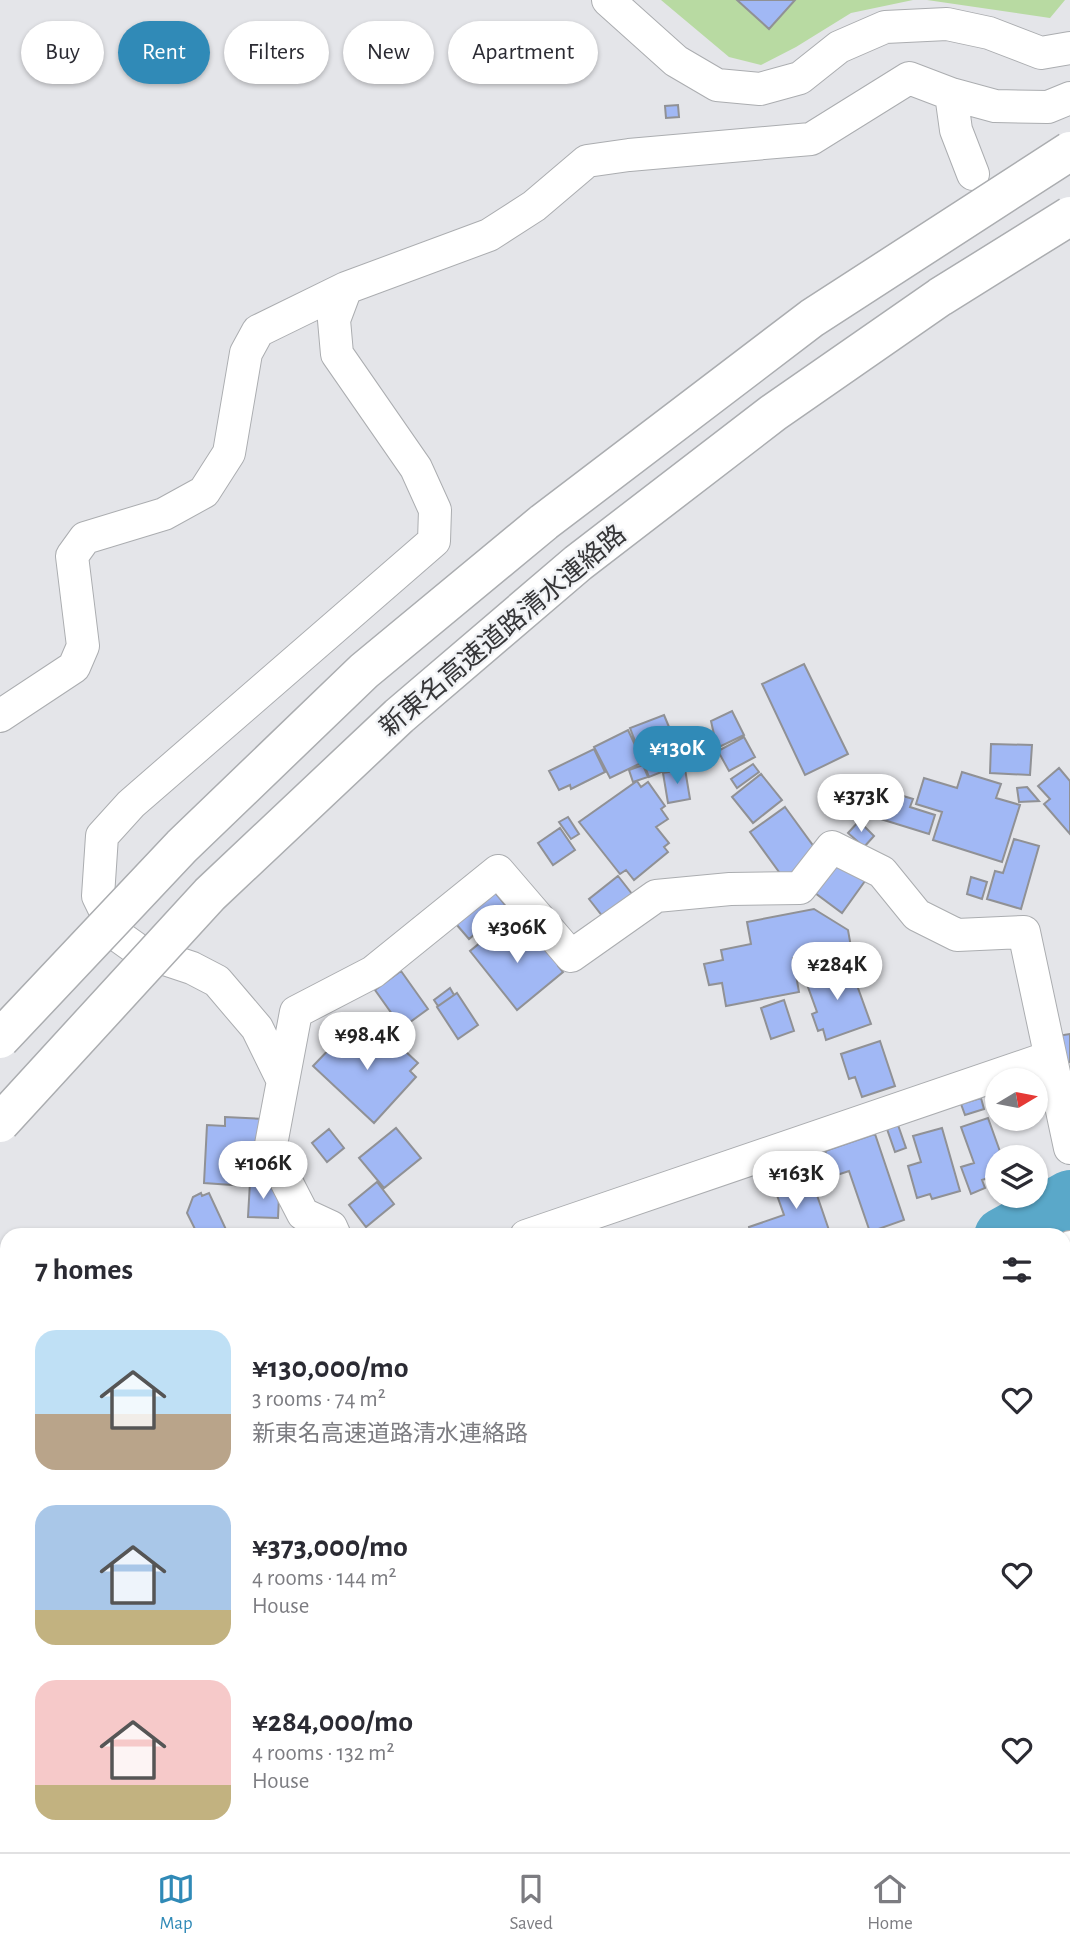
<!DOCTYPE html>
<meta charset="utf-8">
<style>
:root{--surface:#fff;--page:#f2f2f3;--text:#2b2b33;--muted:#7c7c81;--line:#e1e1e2;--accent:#308ab7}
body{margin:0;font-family:"Alegreya Sans","Noto Sans JP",sans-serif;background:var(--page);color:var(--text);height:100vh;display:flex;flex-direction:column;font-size:26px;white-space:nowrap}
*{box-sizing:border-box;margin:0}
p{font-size:23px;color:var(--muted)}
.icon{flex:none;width:38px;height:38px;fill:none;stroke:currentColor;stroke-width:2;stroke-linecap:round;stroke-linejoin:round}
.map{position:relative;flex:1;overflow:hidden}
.details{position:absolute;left:0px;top:1228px;width:1071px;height:625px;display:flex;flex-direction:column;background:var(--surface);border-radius:21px 21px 0 0;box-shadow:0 2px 5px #0004}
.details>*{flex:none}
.banner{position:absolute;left:21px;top:21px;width:700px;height:63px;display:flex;gap:14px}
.needle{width:46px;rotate:80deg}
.controls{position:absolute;left:985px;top:1068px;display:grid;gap:14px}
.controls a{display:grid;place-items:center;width:63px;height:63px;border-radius:50%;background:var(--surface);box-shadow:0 2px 5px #0004;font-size:35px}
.price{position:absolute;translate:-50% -60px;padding:0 16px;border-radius:24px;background:#fff;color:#222;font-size:23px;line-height:46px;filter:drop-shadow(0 2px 4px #0008)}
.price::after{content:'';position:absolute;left:50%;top:42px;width:21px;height:16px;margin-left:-10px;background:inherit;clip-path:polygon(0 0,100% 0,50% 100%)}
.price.active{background:var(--accent);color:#fff}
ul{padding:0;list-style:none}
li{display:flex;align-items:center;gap:21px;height:175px;padding:0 35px}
li span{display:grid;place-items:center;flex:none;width:196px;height:140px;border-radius:21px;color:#555}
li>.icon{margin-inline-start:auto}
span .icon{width:84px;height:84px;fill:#fffc;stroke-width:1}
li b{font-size:30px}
h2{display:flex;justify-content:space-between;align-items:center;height:84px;padding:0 35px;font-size:30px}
.chip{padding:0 24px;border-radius:32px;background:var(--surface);box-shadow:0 2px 5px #0004;font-size:24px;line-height:63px}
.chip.active{background:var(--accent);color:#fff}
.menu{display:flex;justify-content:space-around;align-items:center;height:98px;border-top:2px solid var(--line);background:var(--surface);font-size:19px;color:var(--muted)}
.menu a{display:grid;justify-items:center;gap:4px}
.menu .active{color:var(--accent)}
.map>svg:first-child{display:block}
</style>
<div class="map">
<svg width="1070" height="1852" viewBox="0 0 1070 1852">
<rect width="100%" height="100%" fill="#e4e5e9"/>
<path fill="#b8daa2" d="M661 0H913L851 13 796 47 761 65 729 57Z
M927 0H1065L1050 18Z"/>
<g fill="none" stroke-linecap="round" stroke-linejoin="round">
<path stroke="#5aa8c9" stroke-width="56" d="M1002 1236 1070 1198
M15 1852 21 1846"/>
</g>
<path fill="#a1b8f5" stroke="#909195" stroke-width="2" d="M737 0H795L769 29Z
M678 105 679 117 666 118 665 106Z
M804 664 848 754 805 775 762 684Z
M732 711 744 735 717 748 711 721Z
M664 715 684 763 649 777 630 728Z
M628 730 643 762 610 778 594 747Z
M744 737 755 757 729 771 718 751Z
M991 744 1032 745 1030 775 990 773Z
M594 749 605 772 571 789 570 785 559 790 549 771Z
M753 764 759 772 737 788 731 779Z
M643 765 648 777 633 782 629 770Z
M1059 768 1070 781V834L1044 804 1050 799 1038 786Z
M685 769 690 799 668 803 663 773Z
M962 772 1001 784 996 798 1020 805 1002 862 933 840 942 812 916 804 924 778 957 788Z
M761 774 782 800 753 823 732 797Z
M637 781 641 787 648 782 665 806 661 809 668 819 656 827 669 843 664 847 668 852 634 880 626 870 620 874 579 822Z
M1027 787 1039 801 1019 802 1017 788Z
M880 789 913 799 910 807 935 815 929 834 871 816Z
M785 807 817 851 787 883 750 832Z
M568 817 579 834 571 839 559 822Z
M859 821 874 836 864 847 848 833Z
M560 828 575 850 553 865 538 843Z
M1014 839 1039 846 1021 909 987 899 995 871 1003 873Z
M834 858 865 881 842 913 811 890Z
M618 876 636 899 607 922 589 899Z
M971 877 987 882 982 899 967 894Z
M489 885 507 907 469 939 450 917Z
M814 909 848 930 851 947 793 958 799 992 726 1006 722 983 709 985 704 964 723 960 721 950 751 944 747 922Z
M506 922 527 948 537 940 549 954 555 950 564 961 558 966 563 972 517 1010 470 951Z
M833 966 835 971 850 966 871 1024 826 1040 823 1029 818 1031 812 1014 817 1012 804 976Z
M401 971 428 1009 402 1028 375 990Z
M450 988 454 995 438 1006 434 1000Z
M457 993 478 1025 458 1039 437 1007Z
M784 1000 794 1031 771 1039 761 1008Z
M342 1022 371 1048 373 1046 380 1053 392 1039 418 1063 410 1071 416 1077 374 1123 313 1066 338 1040 332 1034Z
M1070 1034V1062L1062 1064 1057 1036Z
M880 1041 895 1086 862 1097 855 1077 849 1079 841 1054Z
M981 1098 984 1109 965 1115 961 1104Z
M225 1117 264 1119 265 1178 247 1177 246 1186 204 1183 207 1125 225 1126Z
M988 1118 1002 1157H998V1175L982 1180 985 1188 971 1194 961 1167 974 1163 961 1127Z
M898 1125 906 1148 895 1152 887 1129Z
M396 1128 421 1158 384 1188 359 1158Z
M942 1128 960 1191 932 1199 930 1194 917 1198 908 1166 921 1162 913 1136Z
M329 1129 344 1148 327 1162 312 1143Z
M875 1134 904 1220 870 1232 849 1171 834 1176 825 1151Z
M809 1172 831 1236H751L749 1227 784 1215 773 1184Z
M250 1182 269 1183 279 1196 278 1218 248 1217Z
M377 1182 394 1204 366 1227 349 1205Z
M201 1193 202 1196 209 1193 229 1236H189L188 1233 195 1229 187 1213 193 1197Z
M1069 1276 1070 1300 1064 1303V1279Z
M1070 1328V1380L1068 1381 1064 1366V1329Z
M1070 1499V1563L1064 1564V1501Z
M599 1846H646L648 1852H601Z
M664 1846H727L728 1852H665Z
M800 1846H852L849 1852H810Z
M864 1846H903L901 1852H862Z"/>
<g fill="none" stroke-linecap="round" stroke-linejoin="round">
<g stroke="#abadb0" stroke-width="34">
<path id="minor" d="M608 0 676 61 717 85 760 89 800 78 839 47 885 27 947 24 989 33 1041 53 1070 48
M951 94 956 130 973 174
M0 716 74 667 83 646 72 556 85 538 164 514 204 492 229 453 246 353 258 331 346 288
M283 1081 257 1028 217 981 192 968 138 950 117 935 98 896 102 836 131 804 434 541 435 510 416 468 337 354 334 320 346 288 489 235 534 206 587 161 629 155 811 139 909 78 951 94 995 106 1048 107 1070 98
M335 1236 331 1227 303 1214 270 1150 296 1012 373 972 498 871 571 956 656 896 730 889 800 888 832 847 882 872 917 915 957 935 1024 932 1070 1148
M526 1236 1050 1057
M1064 1251 1070 1247
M1064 1472 1070 1470
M1064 1728 1070 1727
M475 1846 476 1852
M974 1846 983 1852
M753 1852 755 1846
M1034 1852 1044 1846"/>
</g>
<g stroke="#abadb0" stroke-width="41">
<path id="tertiary" d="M127 1852 132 1846"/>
</g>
<use href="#minor" stroke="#fff" stroke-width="32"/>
<use href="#tertiary" stroke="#fff" stroke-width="38"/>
<g stroke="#abadb0" stroke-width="41" stroke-linecap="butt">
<path id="motorway-bridge" d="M0 1039 182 846 364 671 544 522 812 318 1070 151
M0 1123 210 894 399 716 578 563 773 413 940 297 1070 216"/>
</g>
<use href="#motorway-bridge" stroke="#fff" stroke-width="38"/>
</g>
<g text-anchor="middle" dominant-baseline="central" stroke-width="5" stroke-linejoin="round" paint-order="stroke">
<g font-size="26" fill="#363638" stroke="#f1f3f6">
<text transform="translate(503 631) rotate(-40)">新東名高速道路清水連絡路</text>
</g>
</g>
</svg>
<div class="controls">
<a><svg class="needle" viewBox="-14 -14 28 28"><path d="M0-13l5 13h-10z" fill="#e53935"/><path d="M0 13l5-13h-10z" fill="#7c7c81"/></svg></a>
<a><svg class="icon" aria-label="layers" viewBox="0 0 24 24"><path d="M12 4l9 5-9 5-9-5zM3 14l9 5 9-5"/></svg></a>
</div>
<b class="price active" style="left:677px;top:786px">¥130K</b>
<b class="price" style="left:861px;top:834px">¥373K</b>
<b class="price" style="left:517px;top:965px">¥306K</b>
<b class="price" style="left:837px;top:1002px">¥284K</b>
<b class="price" style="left:367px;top:1072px">¥98.4K</b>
<b class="price" style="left:263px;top:1201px">¥106K</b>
<b class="price" style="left:796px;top:1211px">¥163K</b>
<div class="banner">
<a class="chip">Buy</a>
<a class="chip active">Rent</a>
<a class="chip">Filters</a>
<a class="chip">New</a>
<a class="chip">Apartment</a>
</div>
<section class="details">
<h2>7 homes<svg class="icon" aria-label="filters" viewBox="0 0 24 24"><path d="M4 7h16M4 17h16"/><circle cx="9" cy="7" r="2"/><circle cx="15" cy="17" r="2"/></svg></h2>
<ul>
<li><span style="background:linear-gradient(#bfe0f5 60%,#b9a48a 0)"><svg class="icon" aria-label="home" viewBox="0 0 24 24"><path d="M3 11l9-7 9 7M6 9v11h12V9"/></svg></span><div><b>¥130,000/mo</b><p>3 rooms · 74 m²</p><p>新東名高速道路清水連絡路</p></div><svg class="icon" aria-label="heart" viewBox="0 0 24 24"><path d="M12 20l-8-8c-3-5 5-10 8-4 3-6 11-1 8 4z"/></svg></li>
<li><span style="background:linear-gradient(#a9c7e8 75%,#c2b280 0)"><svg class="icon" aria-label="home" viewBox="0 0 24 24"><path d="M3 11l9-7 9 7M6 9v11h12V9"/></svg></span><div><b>¥373,000/mo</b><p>4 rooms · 144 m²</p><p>House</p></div><svg class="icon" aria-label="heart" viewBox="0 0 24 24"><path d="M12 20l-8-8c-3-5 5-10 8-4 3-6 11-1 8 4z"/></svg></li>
<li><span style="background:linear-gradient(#f6c9c9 75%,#c2b280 0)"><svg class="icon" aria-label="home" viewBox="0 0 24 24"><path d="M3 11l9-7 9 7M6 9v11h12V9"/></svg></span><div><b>¥284,000/mo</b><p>4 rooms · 132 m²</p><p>House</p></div><svg class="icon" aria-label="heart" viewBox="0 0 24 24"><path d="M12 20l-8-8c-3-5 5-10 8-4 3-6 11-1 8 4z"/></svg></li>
</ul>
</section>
</div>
<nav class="menu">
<a class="active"><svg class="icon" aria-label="map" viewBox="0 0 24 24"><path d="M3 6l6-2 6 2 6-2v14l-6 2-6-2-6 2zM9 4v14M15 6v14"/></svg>Map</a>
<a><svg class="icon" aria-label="saved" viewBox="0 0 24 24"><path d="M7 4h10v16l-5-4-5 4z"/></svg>Saved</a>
<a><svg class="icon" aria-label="home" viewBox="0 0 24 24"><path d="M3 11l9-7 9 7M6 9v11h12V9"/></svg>Home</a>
</nav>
